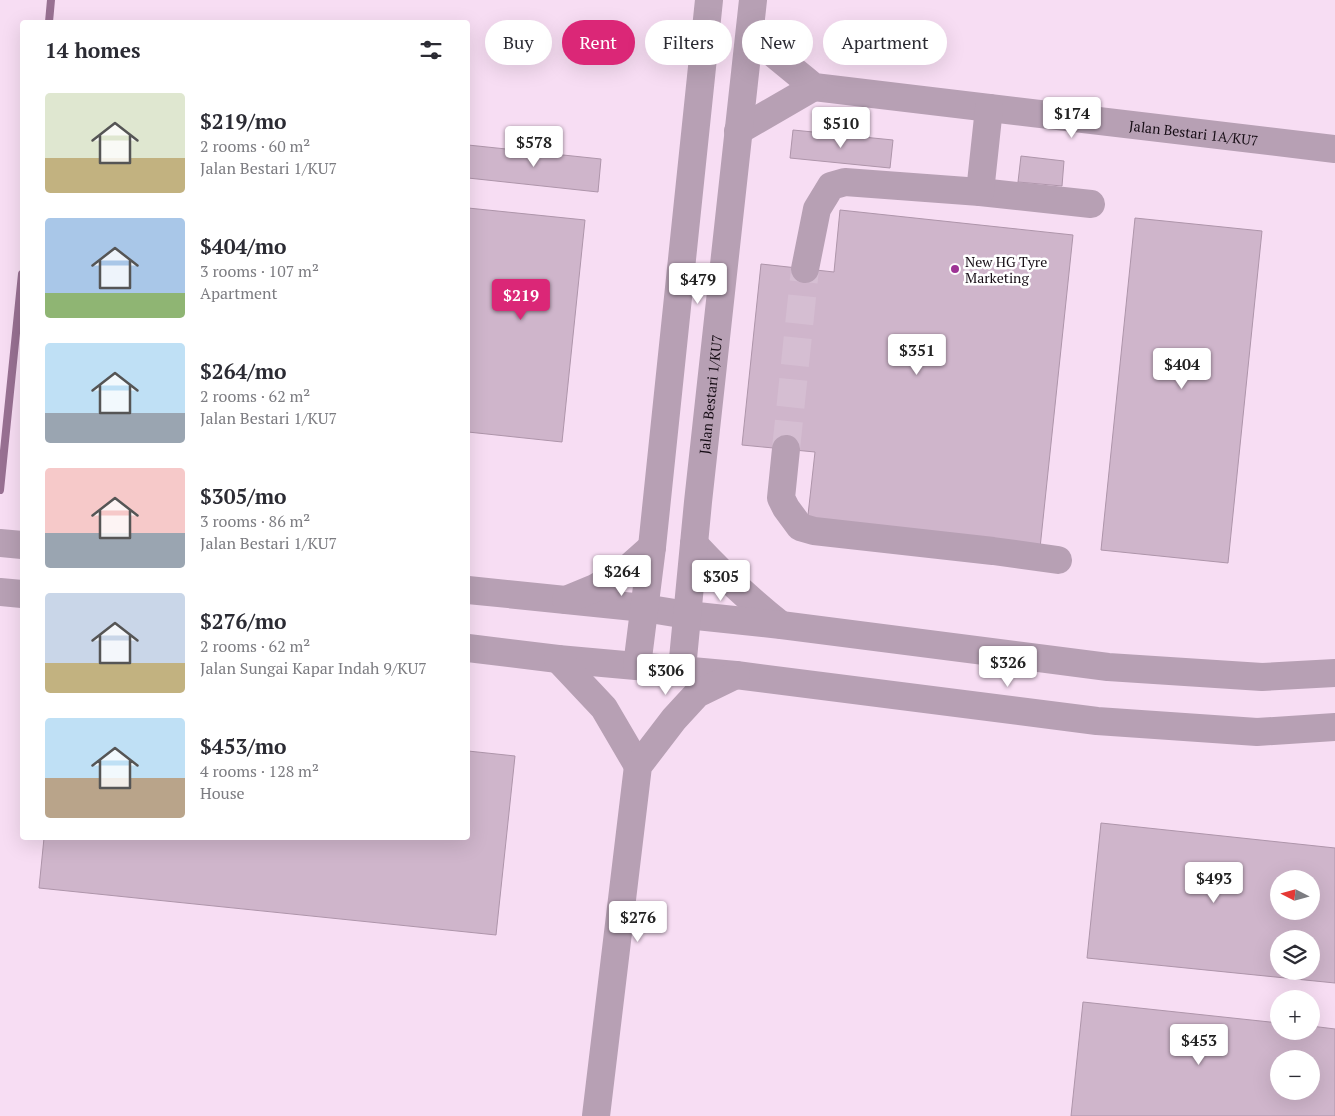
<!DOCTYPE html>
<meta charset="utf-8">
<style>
:root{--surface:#fff;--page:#f7f7f7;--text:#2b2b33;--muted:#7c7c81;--accent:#db2777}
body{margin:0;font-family:"PT Serif",serif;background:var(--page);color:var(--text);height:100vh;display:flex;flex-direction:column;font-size:19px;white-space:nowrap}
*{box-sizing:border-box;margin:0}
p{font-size:16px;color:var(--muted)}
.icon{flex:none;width:28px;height:28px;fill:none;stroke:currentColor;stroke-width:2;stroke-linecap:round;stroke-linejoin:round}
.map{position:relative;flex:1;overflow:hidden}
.panel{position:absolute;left:20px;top:20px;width:450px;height:820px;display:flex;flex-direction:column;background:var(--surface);border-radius:5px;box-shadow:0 5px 20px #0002}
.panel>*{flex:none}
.top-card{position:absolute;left:485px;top:20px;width:475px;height:45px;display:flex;gap:10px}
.needle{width:32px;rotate:276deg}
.tools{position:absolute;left:1270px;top:870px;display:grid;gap:10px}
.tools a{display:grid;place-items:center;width:50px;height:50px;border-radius:50%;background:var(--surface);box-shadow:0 5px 20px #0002;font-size:25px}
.price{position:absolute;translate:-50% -42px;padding:0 11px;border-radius:5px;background:#fff;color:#222;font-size:16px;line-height:32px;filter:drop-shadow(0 1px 2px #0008)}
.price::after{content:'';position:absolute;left:50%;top:30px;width:15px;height:11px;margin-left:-8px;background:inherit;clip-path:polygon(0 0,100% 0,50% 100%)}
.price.on{background:var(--accent);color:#fff}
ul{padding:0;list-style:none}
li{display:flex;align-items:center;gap:15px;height:125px;padding:0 25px}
li span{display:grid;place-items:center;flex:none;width:140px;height:100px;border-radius:5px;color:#555}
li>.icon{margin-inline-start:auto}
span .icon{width:60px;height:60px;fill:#fffc;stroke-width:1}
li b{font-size:21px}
h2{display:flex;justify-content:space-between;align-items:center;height:60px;padding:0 25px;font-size:21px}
.pill{padding:0 18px;border-radius:22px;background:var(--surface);box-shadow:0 5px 20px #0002;font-size:18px;line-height:45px}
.pill.on{background:var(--accent);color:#fff}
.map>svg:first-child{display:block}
</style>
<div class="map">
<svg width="1335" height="1116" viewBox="0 0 1335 1116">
<rect width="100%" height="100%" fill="#f7ddf3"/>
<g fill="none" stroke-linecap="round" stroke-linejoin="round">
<path stroke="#987092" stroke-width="8" d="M49 22 51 0
M0 490 22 274"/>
</g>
<path fill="#cfb5cb" stroke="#ae95aa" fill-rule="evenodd" d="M793 130 893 140 890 168 790 158Z
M468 145 601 159 598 192 468 178Z
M1021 156 1064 161 1062 186 1018 182Z
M468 208 585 220 562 442 468 432Z
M840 210 1073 235 1040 548 807 524 815 452 742 445 761 264 834 272Z
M1135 218 1262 231 1228 563 1101 550Z
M468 751 515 756 496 935 39 888 44 838H468Z
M1101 823 1335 848V983L1087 958ZM1279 879H1311V911H1279ZM1279 939H1311V971H1279Z
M1083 1002 1279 1023V1031H1311V1026L1335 1029V1116H1071ZM1279 1059H1311V1091H1279Z"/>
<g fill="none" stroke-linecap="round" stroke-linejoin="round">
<path stroke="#d5bed2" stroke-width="28" stroke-dasharray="28 14" stroke-linecap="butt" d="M786 449 805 269"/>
<g stroke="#b7a0b4" stroke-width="28">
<path id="s1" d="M751 28 775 55 814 87 1335 149"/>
<path d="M738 131 814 87"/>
<path d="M980 192 1091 204"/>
<path d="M805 269 817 209 831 186 845 182 980 192 989 108"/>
<path d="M786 449 781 498 786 508 800 527 814 531 993 551 1058 560"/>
<path d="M0 543 22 545"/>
<path d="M694 544C721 573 749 600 781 625"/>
<path d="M468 590 644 608 687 615 781 625 1108 667 1262 677 1335 673"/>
<path d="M0 592 22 594"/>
<path d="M566 600 595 588 625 571 652 547"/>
<path d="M468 648 558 659 736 675 1097 721 1257 732 1335 727"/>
<path d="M558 659 604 708 638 766"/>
<path d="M637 666 652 547 709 0"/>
<path id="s2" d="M682 669 698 502 753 0"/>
<path d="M596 1116 638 766 674 719 697 694 736 675"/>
</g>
</g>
<circle fill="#9e3395" stroke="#fff" stroke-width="2" cx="955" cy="269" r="5"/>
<g text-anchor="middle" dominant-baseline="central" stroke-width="5" stroke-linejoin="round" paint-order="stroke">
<g font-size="14" fill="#160d15" stroke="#fff">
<text stroke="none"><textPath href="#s1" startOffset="469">Jalan Bestari 1A/KU7</textPath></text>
<text stroke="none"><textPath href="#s2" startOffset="276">Jalan Bestari 1/KU7</textPath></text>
</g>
<g font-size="14" fill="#160d15" stroke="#fff" text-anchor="start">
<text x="965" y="261">New HG Tyre<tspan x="965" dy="16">Marketing</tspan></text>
</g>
</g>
</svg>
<div class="tools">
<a><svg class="needle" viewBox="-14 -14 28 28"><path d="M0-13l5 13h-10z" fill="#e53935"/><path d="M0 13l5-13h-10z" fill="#7c7c81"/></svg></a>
<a><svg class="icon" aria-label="layers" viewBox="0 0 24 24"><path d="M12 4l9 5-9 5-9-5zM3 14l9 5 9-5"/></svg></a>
<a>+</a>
<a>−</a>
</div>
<b class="price" style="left:1072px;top:139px">$174</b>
<b class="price" style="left:841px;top:149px">$510</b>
<b class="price" style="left:534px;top:168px">$578</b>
<b class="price" style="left:698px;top:305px">$479</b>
<b class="price on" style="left:521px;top:321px">$219</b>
<b class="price" style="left:917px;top:376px">$351</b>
<b class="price" style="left:1182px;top:390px">$404</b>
<b class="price" style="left:622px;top:597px">$264</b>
<b class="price" style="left:721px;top:602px">$305</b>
<b class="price" style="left:1008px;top:688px">$326</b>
<b class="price" style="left:666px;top:696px">$306</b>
<b class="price" style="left:1214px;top:904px">$493</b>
<b class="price" style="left:638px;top:943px">$276</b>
<b class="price" style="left:1199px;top:1066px">$453</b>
<div class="top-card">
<a class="pill">Buy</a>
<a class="pill on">Rent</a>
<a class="pill">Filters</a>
<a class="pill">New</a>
<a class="pill">Apartment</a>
</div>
<section class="panel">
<h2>14 homes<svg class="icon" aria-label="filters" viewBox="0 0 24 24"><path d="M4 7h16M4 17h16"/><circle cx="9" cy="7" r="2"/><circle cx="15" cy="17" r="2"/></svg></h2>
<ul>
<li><span style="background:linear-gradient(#dfe7d0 65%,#c2b280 0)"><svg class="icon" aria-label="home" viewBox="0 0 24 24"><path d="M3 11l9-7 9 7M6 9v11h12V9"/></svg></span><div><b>$219/mo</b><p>2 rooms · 60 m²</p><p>Jalan Bestari 1/KU7</p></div></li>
<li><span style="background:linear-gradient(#a9c7e8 75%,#8fb573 0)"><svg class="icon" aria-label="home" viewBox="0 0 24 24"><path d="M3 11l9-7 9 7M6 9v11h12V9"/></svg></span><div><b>$404/mo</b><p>3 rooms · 107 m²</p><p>Apartment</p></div></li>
<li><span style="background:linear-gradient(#bfe0f5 70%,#9aa5b1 0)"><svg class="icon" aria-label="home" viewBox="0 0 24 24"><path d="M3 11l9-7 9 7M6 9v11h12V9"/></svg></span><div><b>$264/mo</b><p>2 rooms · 62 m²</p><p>Jalan Bestari 1/KU7</p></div></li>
<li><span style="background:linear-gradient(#f6c9c9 65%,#9aa5b1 0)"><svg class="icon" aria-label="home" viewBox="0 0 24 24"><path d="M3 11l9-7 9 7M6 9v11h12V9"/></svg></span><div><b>$305/mo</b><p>3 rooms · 86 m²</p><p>Jalan Bestari 1/KU7</p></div></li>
<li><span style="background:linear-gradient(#c9d6e8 70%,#c2b280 0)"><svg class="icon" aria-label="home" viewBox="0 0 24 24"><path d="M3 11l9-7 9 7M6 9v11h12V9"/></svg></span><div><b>$276/mo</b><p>2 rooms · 62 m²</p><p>Jalan Sungai Kapar Indah 9/KU7</p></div></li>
<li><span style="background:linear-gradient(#bfe0f5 60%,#b9a48a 0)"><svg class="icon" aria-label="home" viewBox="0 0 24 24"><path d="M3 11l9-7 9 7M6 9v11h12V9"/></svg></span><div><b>$453/mo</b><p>4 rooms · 128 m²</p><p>House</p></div></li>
</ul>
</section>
</div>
